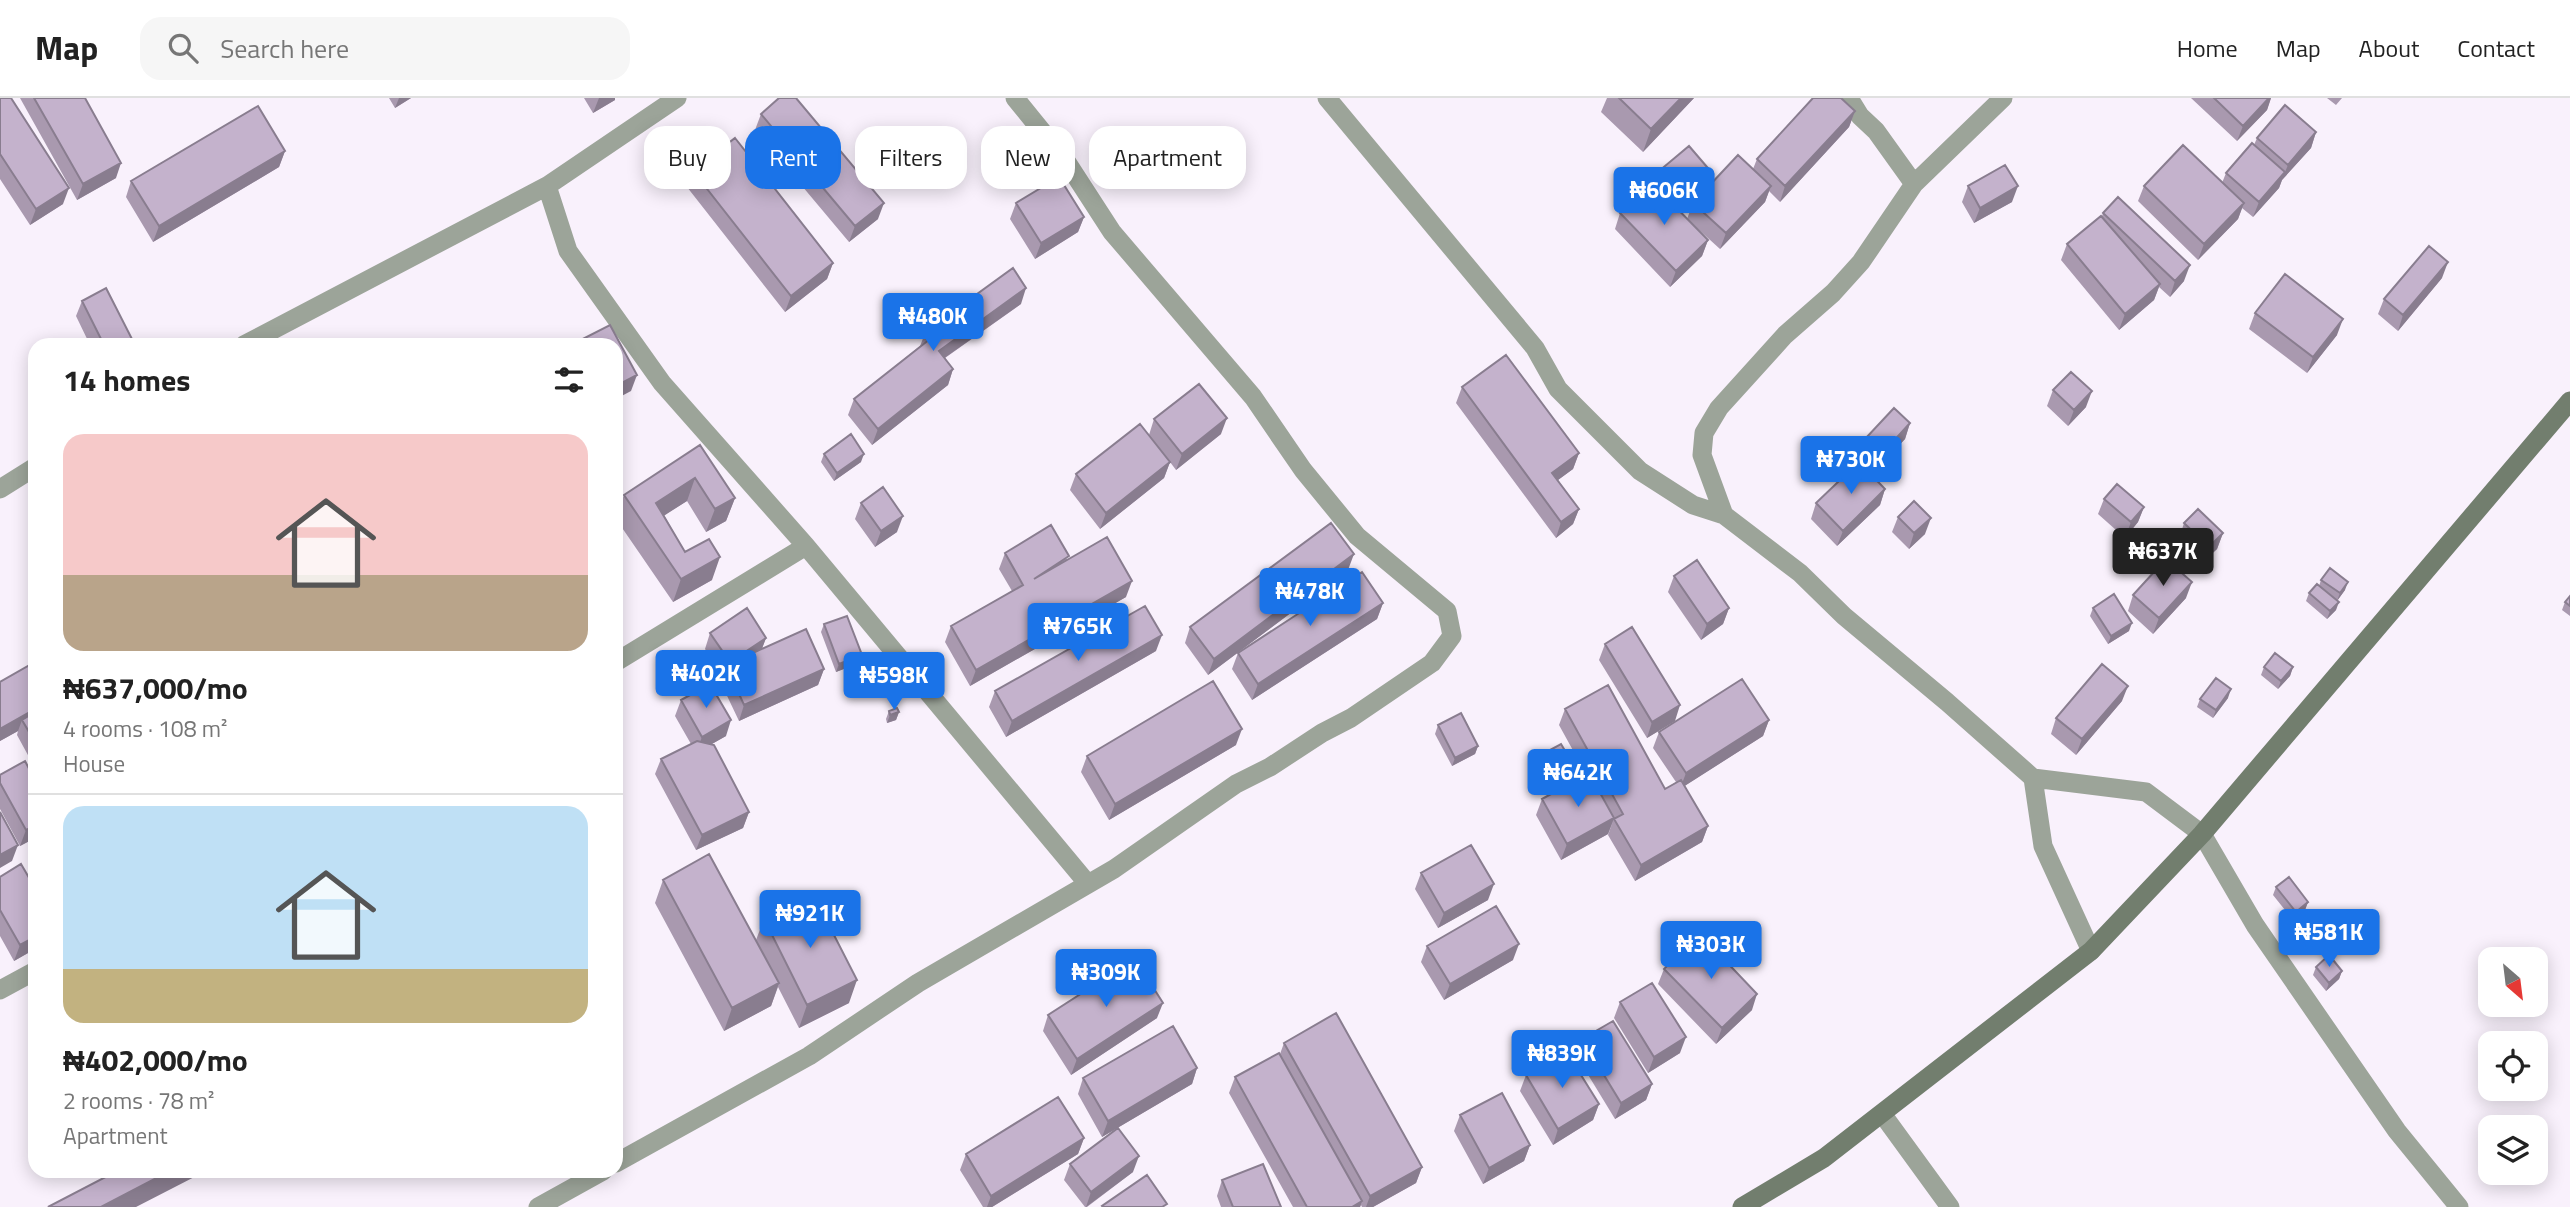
<!DOCTYPE html>
<meta charset="utf-8">
<style>
:root{--surface:#fff;--page:#f6f6f6;--text:#222;--muted:#767676;--line:#e0e0e0;--accent:#1a73e8}
body{margin:0;font-family:"Titillium Web",sans-serif;background:var(--page);color:var(--text);height:100vh;display:flex;flex-direction:column;font-size:26px;white-space:nowrap}
*{box-sizing:border-box;margin:0}
p{font-size:23px;color:var(--muted)}
.icon{flex:none;width:38px;height:38px;fill:none;stroke:currentColor;stroke-width:2;stroke-linecap:round;stroke-linejoin:round}
.map{position:relative;flex:1;overflow:hidden}
.panel{position:absolute;left:28px;top:240px;width:595px;height:840px;display:flex;flex-direction:column;background:var(--surface);border-radius:21px;box-shadow:0 4px 18px #0003}
.panel>*{flex:none}
.hud{position:absolute;left:644px;top:28px;width:665px;height:63px;display:flex;gap:14px}
.needle{width:46px;rotate:152deg}
.fabs{position:absolute;left:2478px;top:849px;display:grid;gap:14px}
.fabs a{display:grid;place-items:center;width:70px;height:70px;border-radius:14px;background:var(--surface);box-shadow:0 4px 18px #0003;font-size:35px}
.price{position:absolute;translate:-50% -60px;padding:0 16px;border-radius:7px;background:var(--accent);color:#fff;font-size:23px;line-height:46px;filter:drop-shadow(0 2px 4px #0008)}
.price::after{content:'';position:absolute;left:50%;top:42px;width:21px;height:16px;margin-left:-10px;background:inherit;clip-path:polygon(0 0,100% 0,50% 100%)}
.price.selected{background:#222;color:#fff}
ul{padding:0;list-style:none}
li{display:grid;align-content:center;gap:14px;height:371px;padding:0 35px}
li+li{border-top:2px solid var(--line)}
li span{display:grid;place-items:center;height:217px;border-radius:21px;color:#555}
li>.icon{margin-inline-start:auto}
span .icon{width:126px;height:126px;fill:#fffc;stroke-width:1}
li b{font-size:30px}
h2{display:flex;justify-content:space-between;align-items:center;height:84px;padding:0 35px;font-size:30px}
.tag{padding:0 24px;border-radius:21px;background:var(--surface);box-shadow:0 4px 18px #0003;font-size:24px;line-height:63px}
.tag.selected{background:var(--accent);color:#fff}
header{display:flex;align-items:center;gap:42px;box-sizing:border-box;height:98px;padding:0 35px;background:var(--surface);border-bottom:2px solid var(--line)}
header strong{font-size:33px}
nav{display:flex;gap:38px;margin-inline-start:auto;font-size:24px}
.search{width:490px;height:63px;background:var(--page);display:flex;align-items:center;gap:18px;box-sizing:border-box;padding:0 24px;border-radius:21px;color:var(--muted);font-size:26px}
.map>svg:first-child{display:block}
</style>
<header>
<strong>Map</strong>
<div class="search"><svg class="icon" aria-label="search" viewBox="0 0 24 24"><circle cx="10" cy="10" r="6"/><path d="M15 15l6 6"/></svg>Search here</div>
<nav><a>Home</a><a>Map</a><a>About</a><a>Contact</a></nav>
</header>
<div class="map">
<svg width="2570" height="1109" viewBox="0 0 2570 1109">
<rect width="100%" height="100%" fill="#f9f1fc"/>
<g fill="none" stroke-linecap="round" stroke-linejoin="round">
<path stroke="#9ca499" stroke-width="19" d="M677 0 547 88 568 153 662 285 806 448 1088 786
M1327 0 1535 250 1558 291 1640 373 1693 407 1724 417 1800 475 1844 518 1947 604 2033 680 2043 748 2091 853
M1849 0 1860 18 1876 33 1914 86
M244 247 547 88
M0 391 35 369
M1724 417 1702 357 1704 335 1719 310 1785 237 1833 195 1861 164 1914 86 2003 0
M616 564 806 448
M2033 680 2146 694 2202 736 2255 827 2397 1033 2459 1109
M0 892 35 873
M1883 1017 1950 1109
M616 1065 809 958 918 885 1114 771 1236 686 1270 669 1322 635 1351 620 1432 565 1452 538 1447 513 1357 438 1303 372 1253 299 1112 134 1066 63 1015 0
M538 1109 603 1073"/>
<path stroke="#727e6e" stroke-width="19" d="M1742 1109 1824 1060 2091 853 2202 736 2570 303"/>
</g>
<path fill="#a999af" d="M0 0 63 106 30 127 0 81Z
M20 0H85L116 80 77 102Z
M389 0H411L395 10Z
M584 0H615V2L593 15Z
M1607 0H1694L1643 54 1601 14Z
M2191 0H2271L2267 12 2237 43Z
M2327 0H2342L2336 7Z
M1855 13 1849 29 1780 104 1769 93 1765 104 1720 151 1687 121 1693 105 1698 99 1681 114 1708 142 1702 158 1670 189 1615 131 1620 115 1654 87 1659 73 1713 76 1709 88 1753 71 1757 61Z
M761 16 878 121 849 144 755 32Z
M2316 34 2311 50 2282 82 2279 90 2253 119 2242 110 2238 121 2198 162 2138 103 2144 88 2222 85 2226 75 2254 47 2257 40Z
M285 53 279 69 153 144 126 99 131 83Z
M693 73 833 165 827 181 785 214 687 89Z
M1968 88 2012 104 1974 125 1962 104Z
M1016 105 1084 119 1078 134 1035 161 1010 121Z
M2103 115 2184 183 2170 199 2159 189 2154 202 2119 232 2061 162 2067 146 2102 118Z
M2442 180 2398 233 2378 216 2384 201Z
M82 203 135 247H90L76 218Z
M1021 206 945 260 953 271 948 287 872 347 848 317 854 301 920 248 926 233Z
M2255 215 2337 237 2307 275 2249 231Z
M1462 289 1579 355 1573 371 1558 382 1579 411 1573 426 1556 440 1456 305Z
M2053 292 2086 309 2068 328 2047 308Z
M1154 321 1221 336 1176 372 1170 364 1164 380 1100 431 1070 392 1076 376 1149 337Z
M1910 325 1905 341 1875 373 1859 357 1865 341Z
M700 347 735 400 726 423 706 434 687 403 664 417 685 454 712 482 673 504 616 421V417L624 397Z
M824 356 861 364 834 383 821 364Z
M1885 391 1880 407 1837 448 1811 421 1816 405Z
M2104 401 2144 409 2138 424 2125 440 2098 416Z
M861 405 897 434 875 449 855 421Z
M1898 419 1925 436 1909 451 1892 434Z
M2184 425 2223 435 2217 451 2203 464 2179 441Z
M1005 455 1068 461 1126 499 970 588 945 544 951 528 1012 493 999 471Z
M1348 472 1208 577 1185 545 1190 529Z
M1674 478 1729 510 1723 526 1701 542 1668 494Z
M2321 482 2345 492 2337 503 2336 512 2327 521 2306 503 2309 495 2319 488Z
M2133 497 2186 500 2153 536 2128 513Z
M2570 498V518L2562 512 2565 504Z
M1383 505 1377 521 1252 602 1232 571 1238 555Z
M2093 510 2129 533 2108 546 2090 518Z
M824 526 859 565 836 574 821 534Z
M710 535 766 540 762 550 824 571 818 587 739 623 720 583 723 577 705 551Z
M1605 546 1675 623 1647 640 1599 562Z
M1156 553 1006 639 989 609 995 593Z
M35 564V670L17 637 18 633 0 643V584Z
M2264 569H2293L2290 578 2278 591 2261 577Z
M2228 600 2213 620 2197 609 2200 601Z
M681 602 726 638 710 647 749 714 743 730 696 752 655 676 661 661 691 646 675 618Z
M2122 603 2076 657 2051 636 2056 620Z
M1565 611 1665 691 1676 684 1653 650 1659 634 1769 622 1763 638 1684 688 1708 728 1702 744 1635 783 1608 737 1613 723 1608 736 1561 762 1536 717 1542 701 1586 676 1559 627Z
M889 613 899 614 896 622 887 625 886 621Z
M1438 627 1478 648 1475 656 1452 668 1435 636Z
M1236 647 1109 722 1081 674 1087 658Z
M1539 658 1574 668 1571 676 1549 689 1536 667Z
M0 677 35 740 20 748 0 711Z
M1421 775 1488 802 1438 830 1415 791Z
M0 779 35 790V851L14 863 0 838Z
M663 782 756 842 764 821 849 905 799 930 778 889 771 908 724 933 655 805Z
M2276 789 2308 804 2305 812 2293 822 2273 797Z
M1427 848 1513 862 1444 902 1421 864Z
M2316 869 2342 873 2339 881 2326 893 2313 877Z
M1664 871 1752 912 1716 946 1658 886Z
M1620 904 1680 955 1648 975 1614 920Z
M1048 917 1157 920 1071 977 1043 933Z
M1582 941 1652 986 1646 1002 1615 1021 1576 957Z
M1284 945 1422 1069 1416 1085 1373 1109H1362L1361 1107 1360 1109H1293L1229 995 1235 979 1280 956Z
M1197 970 1192 986 1102 1039 1078 996 1083 980Z
M1526 977 1599 1006 1593 1022 1553 1047 1520 993Z
M1460 1017 1530 1047 1524 1063 1483 1086 1454 1033Z
M1084 1040 1078 1056 992 1109H983L960 1072 966 1056Z
M1070 1066 1133 1074 1087 1109H1085L1064 1082Z
M1222 1082 1281 1109H1221L1217 1098Z"/>
<path fill="#897d8f" d="M399 0H411L395 10Z
M599 0H615V2L593 15Z
M1681 0H1694L1643 54 1651 31Z
M2269 0H2271L2267 12 2237 43 2243 28Z
M1855 13 1849 29 1780 104 1785 88Z
M2316 34 2311 50 2282 82 2279 90 2253 119 2259 104 2285 74 2288 67Z
M285 53 279 69 153 144 159 128Z
M121 65 116 80 77 102 83 86Z
M1713 76 1708 91 1677 117 1683 101Z
M1771 88 1765 104 1720 151 1726 135Z
M2018 88 2012 104 1974 125 1980 110Z
M69 90 63 106 30 127 36 111Z
M884 105 878 121 849 144 855 128Z
M2244 105 2238 121 2198 162 2204 146Z
M1084 119 1078 134 1035 161 1041 145Z
M1708 142 1702 158 1670 189 1676 173Z
M2448 164 2442 180 2398 233 2403 217Z
M833 165 827 181 785 214 791 198Z
M2190 167 2184 183 2170 199 2175 183Z
M2160 186 2154 202 2119 232 2125 216Z
M1026 190 1021 206 933 268 939 253Z
M2343 221 2337 237 2307 275 2313 259Z
M953 271 948 287 872 347 878 331Z
M637 277 631 293 616 301V288Z
M2092 293 2086 309 2068 328 2074 312Z
M1227 320 1221 336 1176 372 1182 356Z
M1910 325 1905 341 1875 373 1881 357Z
M1579 355 1573 371 1547 390 1552 375Z
M864 356 861 364 834 383 837 375Z
M1170 364 1164 380 1100 431 1106 415Z
M695 380 687 403 648 428 656 405Z
M1885 391 1880 407 1837 448 1843 433Z
M735 400 726 423 706 434 715 411Z
M2144 409 2138 424 2125 440 2131 424Z
M1579 411 1573 426 1556 440 1561 424Z
M903 418 897 434 875 449 881 433Z
M1931 420 1925 436 1909 451 1914 435Z
M2223 435 2217 451 2203 464 2209 449Z
M1354 456 1348 472 1208 577 1214 561Z
M720 459 712 482 673 504 681 481Z
M1132 483 1126 499 970 588 976 572Z
M2192 484 2186 500 2153 536 2159 520Z
M2348 484 2345 492 2337 503 2340 495Z
M2339 504 2336 512 2327 521 2330 513Z
M1383 505 1377 521 1252 602 1258 586Z
M1729 510 1723 526 1701 542 1707 526Z
M2132 525 2129 533 2108 546 2111 538Z
M1162 537 1156 553 1006 639 1012 623Z
M766 540 760 556 730 576V564Z
M862 557 859 565 836 574 839 566Z
M2293 569 2290 578 2278 591 2281 583Z
M824 571 818 587 739 623 744 607Z
M2128 588 2122 603 2076 657 2082 641Z
M2231 591 2228 600 2213 620 2216 612Z
M1680 607 1675 623 1647 640 1652 624Z
M35 611V623L22 622 18 633 0 643V631Z
M899 614 896 622 887 625 890 617Z
M731 622 726 638 696 655 702 639Z
M1769 622 1763 638 1680 691 1686 675Z
M1242 631 1236 647 1109 722 1115 706Z
M1478 648 1475 656 1452 668 1455 660Z
M1574 668 1571 676 1549 689 1552 681Z
M749 714 743 730 696 752 702 737Z
M1614 720 1608 736 1561 762 1567 746Z
M35 727V740L20 748 26 732Z
M1708 728 1702 744 1635 783 1641 767Z
M18 747 12 763 0 770V757Z
M1494 786 1488 802 1438 830 1444 815Z
M2308 804 2305 812 2293 822 2296 814Z
M35 839V851L14 863 20 847Z
M1519 846 1513 862 1444 902 1450 886Z
M2342 873 2339 881 2326 893 2329 885Z
M857 882 849 905 799 930 807 907Z
M779 885 771 908 724 933 732 910Z
M1757 896 1752 912 1716 946 1722 930Z
M1163 905 1157 920 1071 977 1077 961Z
M1686 939 1680 955 1648 975 1654 959Z
M1197 970 1192 986 1102 1039 1108 1023Z
M1652 986 1646 1002 1615 1021 1621 1005Z
M1599 1006 1593 1022 1553 1047 1558 1031Z
M1084 1040 1078 1056 992 1109H987L991 1098Z
M1530 1047 1524 1063 1483 1086 1489 1070Z
M1139 1058 1133 1074 1086 1109 1091 1094Z
M1422 1069 1416 1085 1373 1109H1366L1370 1098Z
M170 1073H206L136 1109H101Z
M1362 1103 1360 1109H1352Z"/>
<path fill="#c4b2cc" stroke="#897d8f" stroke-width="2" d="M0 0H11L69 90 36 111 0 56Z
M34 0H85L121 65 83 86Z
M779 0H796L884 105 855 128 761 16Z
M1619 0H1681L1651 31Z
M1813 0H1841L1855 13 1785 88 1757 61Z
M2214 0H2269L2243 28Z
M2285 7 2316 34 2288 67 2257 40Z
M258 8 285 53 159 128 131 83Z
M735 40 833 165 791 198 693 73Z
M2252 45 2285 74 2259 104 2226 75Z
M2183 47 2244 105 2204 146 2144 88Z
M1689 48 1713 76 1683 101 1659 73Z
M1738 57 1771 88 1726 135 1693 105Z
M2005 67 2018 88 1980 110 1968 88Z
M1059 79 1084 119 1041 145 1016 105Z
M1652 85 1708 142 1676 173 1620 115Z
M2118 99 2190 167 2175 183 2103 115Z
M2101 118 2160 186 2125 216 2067 146Z
M2429 148 2448 164 2403 217 2384 201Z
M1013 170 1026 190 939 253 953 271 878 331 854 301 930 241 936 247 926 233Z
M2285 176 2343 221 2313 259 2255 215Z
M106 190 135 247H104L82 203Z
M610 227 637 277 616 288V247H571Z
M1506 257 1579 355 1552 375 1579 411 1561 424 1462 289Z
M2071 274 2092 293 2074 312 2053 292Z
M1199 286 1227 320 1182 356 1154 321Z
M1894 310 1910 325 1881 357 1865 341Z
M1140 326 1170 364 1106 415 1076 376Z
M851 336 864 356 837 375 824 356Z
M700 347 735 400 715 411 695 380 656 405 685 454 709 441 720 459 681 481 624 397Z
M1859 364 1885 391 1843 433 1816 405Z
M2117 386 2144 409 2131 424 2104 401Z
M883 389 903 418 881 433 861 405Z
M1914 403 1931 420 1914 435 1898 419Z
M2198 411 2223 435 2209 449 2184 425Z
M1331 425 1354 456 1214 561 1190 529Z
M1051 427 1069 458 1034 481 1107 439 1132 483 976 572 951 528 1023 487 1005 455Z
M2166 461 2192 484 2159 520 2133 497Z
M1697 462 1729 510 1707 526 1674 478Z
M2330 470 2348 484 2340 495 2321 482Z
M1362 474 1383 505 1258 586 1238 555Z
M2317 486 2339 504 2330 513 2309 495Z
M2114 496 2132 525 2111 538 2093 510Z
M2570 498V508L2565 504Z
M1145 508 1162 537 1012 623 995 593Z
M747 510 766 540 730 564 710 535Z
M847 518 862 557 839 566 824 526Z
M1632 529 1680 607 1652 624 1605 546Z
M806 531 824 571 744 607 726 567Z
M2275 555 2293 569 2281 583 2264 569Z
M35 564V611L0 631V584Z
M2102 566 2128 588 2082 641 2056 620Z
M2216 580 2231 591 2216 612 2200 601Z
M1742 581 1769 622 1686 675 1659 634Z
M1213 583 1242 631 1115 706 1087 658Z
M710 586 731 622 702 639 681 602Z
M1608 587 1665 691 1681 682 1708 728 1641 767 1614 721 1623 716 1565 611Z
M897 610 899 614 890 617 889 613Z
M35 614V644L22 622Z
M1461 615 1478 648 1455 660 1438 627Z
M697 643 714 647 749 714 702 737 661 661Z
M1561 646 1574 668 1552 681 1539 658Z
M25 663 35 682V727L26 732 0 685V677Z
M1589 675 1614 720 1567 746 1542 701Z
M0 714 18 747 0 757Z
M1471 747 1494 786 1444 815 1421 775Z
M709 756 779 885 732 910 663 782Z
M21 766 35 790V839L20 847 0 812V779Z
M2289 779 2308 804 2296 814 2276 789Z
M813 796 857 882 807 907 764 821Z
M1496 808 1519 846 1450 886 1427 848Z
M1700 836 1757 896 1722 930 1664 871Z
M2329 857 2342 873 2329 885 2316 869Z
M1135 861 1163 905 1077 961 1048 917Z
M1652 885 1686 939 1654 959 1620 904Z
M1336 915 1422 1069 1370 1098 1284 945Z
M1613 923 1652 986 1621 1005 1582 941Z
M1173 928 1197 970 1108 1023 1083 980Z
M1566 953 1599 1006 1558 1031 1526 977Z
M1279 955 1362 1103 1352 1109H1307L1235 979Z
M1502 995 1530 1047 1489 1070 1460 1017Z
M1058 999 1084 1040 991 1098 966 1056Z
M1118 1030 1139 1058 1091 1094 1070 1066Z
M1263 1066 1281 1109H1233L1222 1082Z
M117 1073H170L101 1109H48Z
M1147 1077 1167 1106 1162 1109H1103L1102 1108Z"/>
</svg>
<div class="fabs">
<a><svg class="needle" viewBox="-14 -14 28 28"><path d="M0-13l5 13h-10z" fill="#e53935"/><path d="M0 13l5-13h-10z" fill="#767676"/></svg></a>
<a><svg class="icon" aria-label="locate" viewBox="0 0 24 24"><circle cx="12" cy="12" r="6"/><path d="M12 2v4M12 18v4M2 12h4M18 12h4"/></svg></a>
<a><svg class="icon" aria-label="layers" viewBox="0 0 24 24"><path d="M12 4l9 5-9 5-9-5zM3 14l9 5 9-5"/></svg></a>
</div>
<b class="price" style="left:1664px;top:129px">₦606K</b>
<b class="price" style="left:933px;top:255px">₦480K</b>
<b class="price" style="left:1851px;top:398px">₦730K</b>
<b class="price selected" style="left:2163px;top:490px">₦637K</b>
<b class="price" style="left:1310px;top:530px">₦478K</b>
<b class="price" style="left:1078px;top:565px">₦765K</b>
<b class="price" style="left:706px;top:612px">₦402K</b>
<b class="price" style="left:894px;top:614px">₦598K</b>
<b class="price" style="left:1578px;top:711px">₦642K</b>
<b class="price" style="left:810px;top:852px">₦921K</b>
<b class="price" style="left:2329px;top:871px">₦581K</b>
<b class="price" style="left:1711px;top:883px">₦303K</b>
<b class="price" style="left:1106px;top:911px">₦309K</b>
<b class="price" style="left:1562px;top:992px">₦839K</b>
<div class="hud">
<a class="tag">Buy</a>
<a class="tag selected">Rent</a>
<a class="tag">Filters</a>
<a class="tag">New</a>
<a class="tag">Apartment</a>
</div>
<section class="panel">
<h2>14 homes<svg class="icon" aria-label="filters" viewBox="0 0 24 24"><path d="M4 7h16M4 17h16"/><circle cx="9" cy="7" r="2"/><circle cx="15" cy="17" r="2"/></svg></h2>
<ul>
<li><span style="background:linear-gradient(#f6c9c9 65%,#b9a48a 0)"><svg class="icon" aria-label="home" viewBox="0 0 24 24"><path d="M3 11l9-7 9 7M6 9v11h12V9"/></svg></span><div><b>₦637,000/mo</b><p>4 rooms · 108 m²</p><p>House</p></div></li>
<li><span style="background:linear-gradient(#bfe0f5 75%,#c2b280 0)"><svg class="icon" aria-label="home" viewBox="0 0 24 24"><path d="M3 11l9-7 9 7M6 9v11h12V9"/></svg></span><div><b>₦402,000/mo</b><p>2 rooms · 78 m²</p><p>Apartment</p></div></li>
</ul>
</section>
</div>
